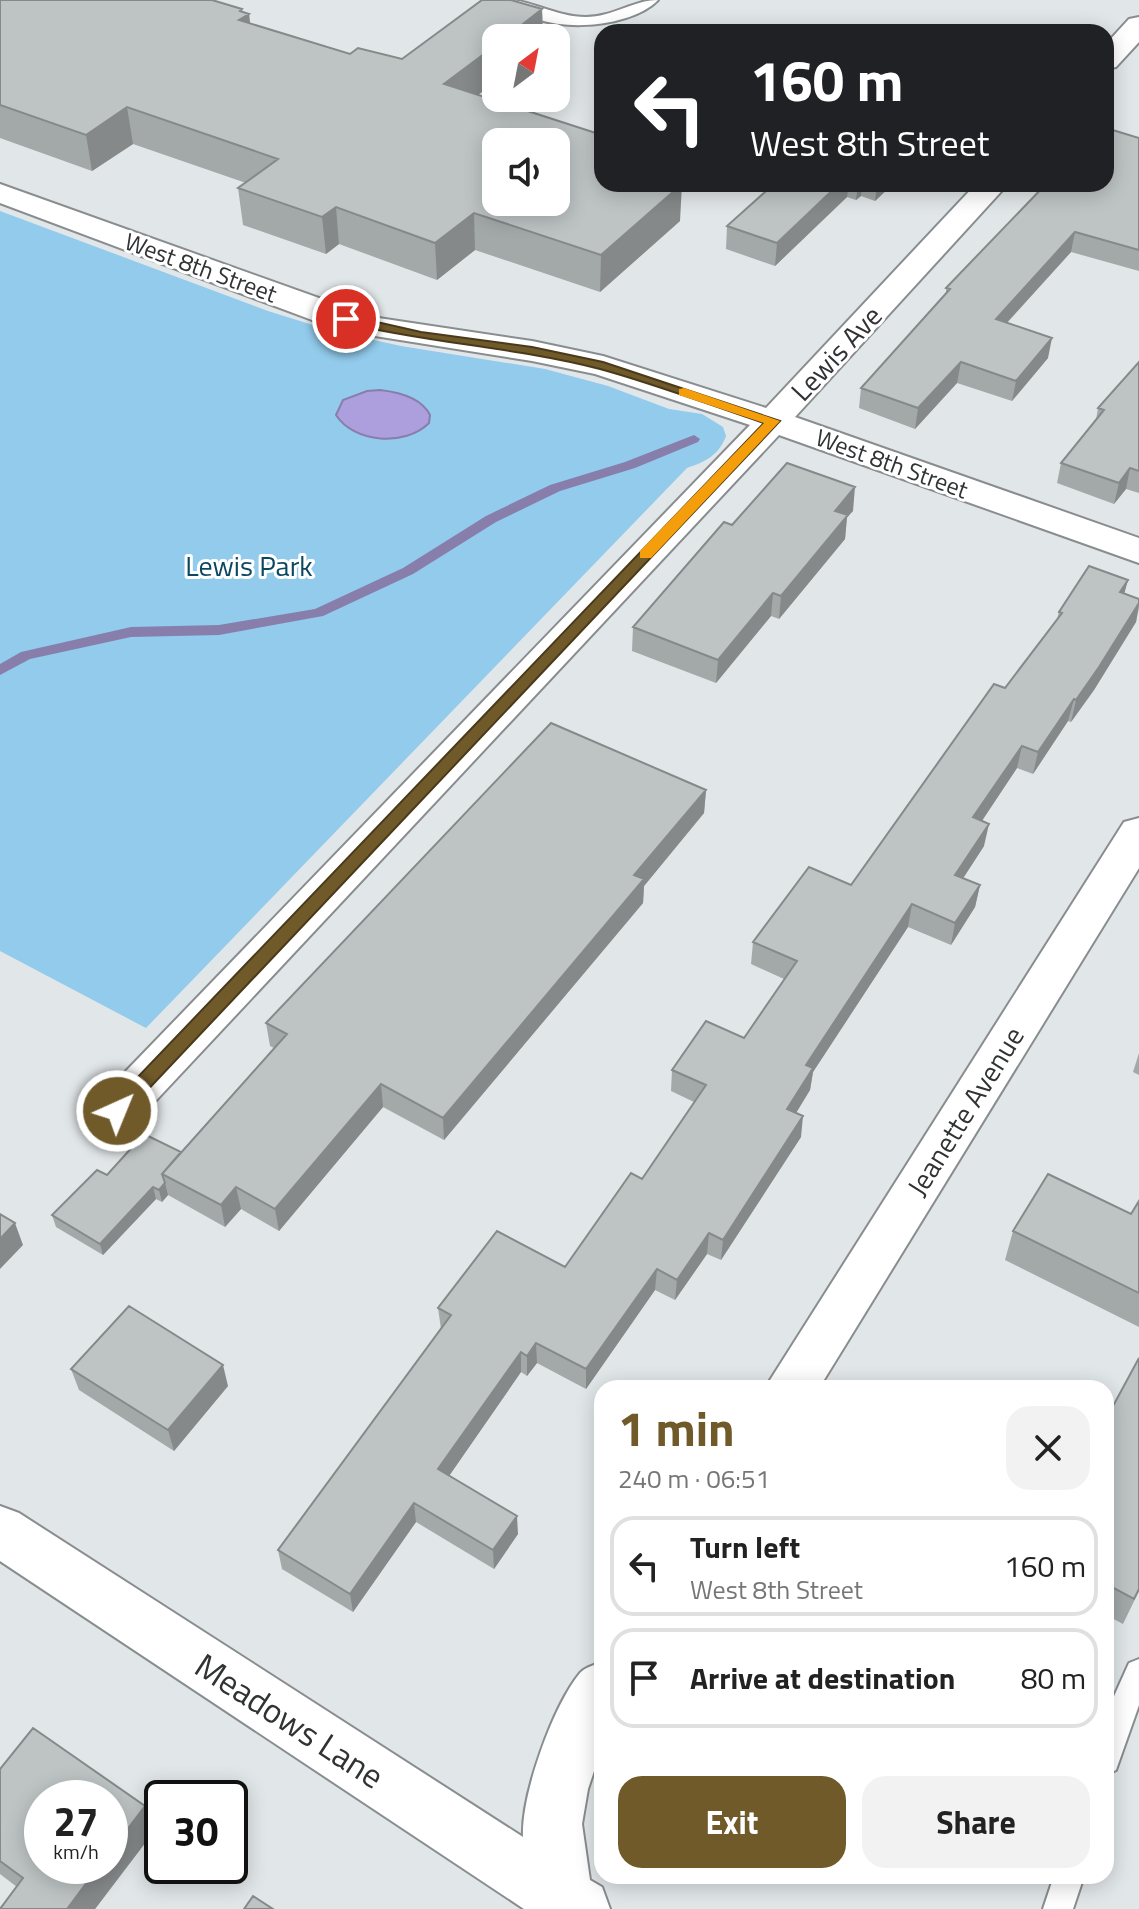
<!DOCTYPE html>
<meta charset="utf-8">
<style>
:root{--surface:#fff;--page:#f2f2f2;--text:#222;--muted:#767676;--line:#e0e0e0;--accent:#715a2a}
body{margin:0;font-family:"Titillium Web",sans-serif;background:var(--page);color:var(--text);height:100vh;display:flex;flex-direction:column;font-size:30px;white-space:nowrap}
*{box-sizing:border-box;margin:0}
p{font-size:26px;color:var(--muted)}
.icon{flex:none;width:44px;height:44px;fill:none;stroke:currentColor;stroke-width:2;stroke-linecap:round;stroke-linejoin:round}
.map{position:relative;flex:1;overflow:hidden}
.drawer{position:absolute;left:594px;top:1380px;width:520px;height:504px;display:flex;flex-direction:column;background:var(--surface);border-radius:24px;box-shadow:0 4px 20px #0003}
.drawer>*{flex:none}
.top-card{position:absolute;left:594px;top:24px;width:520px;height:168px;border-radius:24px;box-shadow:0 4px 20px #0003;background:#202124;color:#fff;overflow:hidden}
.needle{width:52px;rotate:32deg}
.buttons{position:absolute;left:482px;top:24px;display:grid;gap:16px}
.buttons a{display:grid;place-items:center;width:88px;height:88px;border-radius:16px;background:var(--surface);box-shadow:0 4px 20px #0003;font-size:40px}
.speed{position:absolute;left:24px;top:1780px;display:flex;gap:16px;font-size:40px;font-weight:700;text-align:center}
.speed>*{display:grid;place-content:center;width:104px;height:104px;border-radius:50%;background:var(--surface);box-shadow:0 4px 20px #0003;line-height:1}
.speed small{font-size:20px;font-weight:400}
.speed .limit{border:4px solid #111;border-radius:12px;background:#fff;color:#111}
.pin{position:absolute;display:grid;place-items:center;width:68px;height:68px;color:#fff;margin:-34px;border:4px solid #fff;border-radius:50%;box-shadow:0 2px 8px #0007}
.me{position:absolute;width:88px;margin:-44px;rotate:44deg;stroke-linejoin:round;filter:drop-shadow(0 0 6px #0008)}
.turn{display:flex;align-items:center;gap:28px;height:168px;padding:0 24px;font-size:36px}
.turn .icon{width:104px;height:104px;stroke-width:2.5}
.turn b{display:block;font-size:56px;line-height:68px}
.round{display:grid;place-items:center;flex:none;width:84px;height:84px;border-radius:24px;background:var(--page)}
.head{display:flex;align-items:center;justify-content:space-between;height:136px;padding:0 24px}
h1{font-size:48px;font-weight:700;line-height:60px;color:var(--accent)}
.action{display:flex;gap:16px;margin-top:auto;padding:16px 24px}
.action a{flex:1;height:92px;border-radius:24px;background:var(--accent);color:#fff;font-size:32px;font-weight:700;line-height:92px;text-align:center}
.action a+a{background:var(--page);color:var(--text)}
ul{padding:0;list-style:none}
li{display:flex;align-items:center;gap:24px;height:100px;margin:0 16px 12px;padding:0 8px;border:4px solid var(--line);border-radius:24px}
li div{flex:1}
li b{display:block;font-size:30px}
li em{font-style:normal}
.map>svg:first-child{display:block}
.green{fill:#92cbec}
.water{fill:#ad9fde;stroke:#887eab;stroke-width:2}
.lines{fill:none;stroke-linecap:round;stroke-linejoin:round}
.stream{fill:#887eab;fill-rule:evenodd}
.service-casing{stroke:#898d8f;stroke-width:4}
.minor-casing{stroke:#898d8f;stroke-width:4}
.service{fill:#fff;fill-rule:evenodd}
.minor{fill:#fff;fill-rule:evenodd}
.wall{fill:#a3a9a9}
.shaded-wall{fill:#858989}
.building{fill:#bec4c4;stroke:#858989;stroke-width:2;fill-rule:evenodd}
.route{fill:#715a2a;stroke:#493a1b;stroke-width:2}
.slow{fill:#f59e0b}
.labels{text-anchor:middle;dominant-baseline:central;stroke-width:6;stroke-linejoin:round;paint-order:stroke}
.far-street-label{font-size:24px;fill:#313233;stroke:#fff}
.street-label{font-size:28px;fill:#313233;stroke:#fff}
.park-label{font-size:28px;fill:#0c4762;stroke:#fff}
.near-street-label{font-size:34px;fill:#313233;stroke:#fff}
</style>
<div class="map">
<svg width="1139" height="1909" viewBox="0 0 1139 1909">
<rect width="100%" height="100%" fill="#e1e6e8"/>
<path class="green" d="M0,211L268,311L332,331L401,346L545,369L608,386L669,409L702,414L723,427L726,436C719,455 705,462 687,468L146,1028L0,951Z"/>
<path class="water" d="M380,390C398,392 421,397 430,415L429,423C405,447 354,443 336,415L343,400L367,391Z"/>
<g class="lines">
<path class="stream" d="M694,435L700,439L698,442L635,468L560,491L496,522L413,574L323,616L219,635L131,637L30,659L0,675V664L21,652L131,627L219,625L315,609L403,568L486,516L550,485L625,462Z"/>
<defs>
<path id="service" d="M508,0C531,0 556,17 586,17C613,17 633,0 658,0C628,31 535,36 508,0Z
M1139,1659V1705L1116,1770L1106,1775V1714L1129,1663Z
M1054,1876H1084L1073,1909H1043Z"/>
<path id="minor" d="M1139,17V42L1116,67L1106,69V44L1129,19Z
M0,184L372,317L532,341L603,356L766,408L976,184H1008L795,417L1139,538V563L779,435L134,1124L117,1130L100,1124L94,1111L100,1098L750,425L595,374L532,361L356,333L312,320L0,203Z
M1139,818V868L819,1388H765L1124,822Z
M0,1506L19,1513L523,1837C521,1795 553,1706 580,1673C585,1667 595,1665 602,1662V1747L588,1789L582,1824L590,1880L602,1887L610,1909H524L0,1561Z"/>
</defs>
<use href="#service" class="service-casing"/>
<use href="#minor" class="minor-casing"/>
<use href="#service" class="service"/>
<use href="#minor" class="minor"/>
</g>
<path class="wall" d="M0,0L242,9V11L249,14L250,24L350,54L402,59L542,9L543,38H496V81L478,95L680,221L600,292L475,250L437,280L339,244L326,254L243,225L238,188L246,183L133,144L92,171L0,138Z
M1139,138V271L1071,252L1007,323L1048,358L1012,401L957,383L915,429L859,408L861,388L946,293V288Z
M774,184H893L875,201L861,196L856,200L847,197L775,266L726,249L727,226Z
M1139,362V493L1126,489L1114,504L1057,483L1061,463L1096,420L1098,408Z
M853,511L847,517L845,539L779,619L771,616L716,683L632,651L633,627L732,525Z
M1128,580L1124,593L1139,599V608L1136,622L1094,690L1071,722L1068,721L1033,774L1017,768L982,821L984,846L963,878L980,885L975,907L951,945L908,927L813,1072L810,1090L796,1113L801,1137L721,1260L707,1254L675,1300L655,1290L586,1389L537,1363L527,1376L521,1372L449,1476L518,1534L494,1569L416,1522L353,1612L282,1569L278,1550L441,1329L438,1308L565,1267L642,1179L694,1102L671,1091L672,1070L744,1038L784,979L751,964L753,942L851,885L1005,688L1057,619L1059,612Z
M706,790L704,813L644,886L643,903L444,1140L383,1107L279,1231L241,1209L225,1227L168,1195L162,1202L156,1199L103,1255L56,1227L52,1215L107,1175L181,1152L274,1048L270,1046L266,1023Z
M1139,1053V1075L1133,1072Z
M1139,1201V1327L1005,1260L1013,1231L1131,1214Z
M71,1369L228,1386L174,1451L79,1390Z
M1106,1419L1139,1591L1123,1624L1106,1615Z
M0,1769L155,1830L95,1909H0L17,1887L0,1874Z"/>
<path class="shaded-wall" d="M242,9L243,18L249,14L253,49L244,56L240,11Z
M542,9L543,38H505Z
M496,45V81L446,120L444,84Z
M127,107L133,144L92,171L86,135Z
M682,184L680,221L600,292L601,255Z
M839,184H849L847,197L775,266L777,243Z
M858,184H862L861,196L856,200Z
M877,184H893L875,201Z
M336,207L339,244L326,254L322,217Z
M474,213L475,250L437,280L435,243Z
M1075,232L1071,252L992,339L996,319Z
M1052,338L1048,358L1012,401L1016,381Z
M961,362L957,383L915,429L918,408Z
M1130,468L1126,489L1114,504L1119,483Z
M855,487L853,511L847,517L845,539L779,619L781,596L835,511Z
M1128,580L1122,602L1120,592Z
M773,593L771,616L716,683L718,660Z
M1139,603L1136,622L1094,690L1071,722L1076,700Z
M1074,699L1068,721L1033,774L1038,752Z
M1022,746L1017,768L969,840L973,817Z
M706,790L704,813L644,886L643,903L444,1140L443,1118L634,875Z
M989,824L984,846L951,897L955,875Z
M980,885L975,907L951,945L955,923Z
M912,904L908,927L813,1072L810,1090L785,1131L787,1109L806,1065Z
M381,1084L383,1107L279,1231L275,1209Z
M803,1116L801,1137L721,1260L723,1240Z
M165,1183L168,1195L162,1202L159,1190Z
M153,1187L156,1199L103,1255L100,1244Z
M236,1187L241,1209L225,1227L221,1205Z
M15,1223L23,1245L0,1269V1239Z
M709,1233L707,1254L675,1300L677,1280Z
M657,1269L655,1290L586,1389V1369Z
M536,1343L537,1363L527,1376V1356Z
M521,1352V1372L440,1489L438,1469Z
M223,1365L228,1386L174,1451L168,1430Z
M414,1503L416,1522L353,1612L350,1594Z
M517,1516L518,1534L494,1569L493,1550Z
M145,1806L155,1830L95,1909H67L99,1866H110V1852Z"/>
<path class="building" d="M0,0H212L242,9L240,11L249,14L239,20L350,54L358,48L402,59L482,0H511L542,9L505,38H496V45L444,84L602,135V184H682L601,255L474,213L435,243L336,207L322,217L238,188L278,159L127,107L86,135L0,105ZM496,142H556V202H496Z
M1106,128L1139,138V250L1075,232L996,319L1052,338L1016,381L961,362L918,408L861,388L950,289L946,288L1046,184H1106Z
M774,184H839L777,243L727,226Z
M1139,362V471L1130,468L1119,483L1061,463L1104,410L1098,408Z
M787,463L855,487L835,511L848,515L781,596L773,593L718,660L633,627L724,522L732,525Z
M1089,566L1128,580L1120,592L1139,599V603L1099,667L1076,700L1074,699L1038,752L1022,746L973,817L989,824L955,875L980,885L955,923L912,904L806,1065L813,1068L787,1109L803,1116L723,1240L709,1233L677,1280L657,1269L586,1369L536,1343L527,1356L521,1352L438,1469L517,1516L493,1550L414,1503L350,1594L278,1550L451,1315L438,1308L497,1231L565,1267L631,1173L642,1179L706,1085L672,1070L706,1021L744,1038L797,961L753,942L809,867L851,885L994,684L1005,688L1062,613L1059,612Z
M551,723L706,790L634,875L644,879L443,1118L381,1084L275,1209L236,1187L221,1205L162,1174L287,1034L266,1023Z
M144,1134L181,1152L162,1174L165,1183L159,1190L153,1187L100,1244L52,1215L97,1170L107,1175Z
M1048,1174L1131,1214L1139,1201V1293L1013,1231Z
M0,1214L15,1223L0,1239Z
M129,1306L223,1365L168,1430L71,1369Z
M1139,1358V1589L1134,1599L1106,1584V1419Z
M33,1728L145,1806L110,1852V1798H42V1866H99L67,1909H0L23,1878L0,1861V1769Z
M253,1896L273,1909H244Z"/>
<path class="route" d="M346,315L421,332L532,347L603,362L780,421L123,1116H110L107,1111L110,1106L764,423C710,405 655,384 600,369C515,347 426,343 341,322V317Z"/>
<path class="slow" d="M684,388L780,421L651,558H640V551L764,423L679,395V389Z"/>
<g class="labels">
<g class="far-street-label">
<text transform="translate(201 267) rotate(20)">West 8th Street</text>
<text transform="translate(892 463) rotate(20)">West 8th Street</text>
</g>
<g class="street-label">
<text transform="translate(836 353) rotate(-47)">Lewis Ave</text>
<text transform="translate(965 1111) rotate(-58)">Jeanette Avenue</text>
</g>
<g class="park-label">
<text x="249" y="565">Lewis Park</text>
</g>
<g class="near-street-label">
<text transform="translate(290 1720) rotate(33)">Meadows Lane</text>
</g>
</g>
</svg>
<div class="buttons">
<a><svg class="needle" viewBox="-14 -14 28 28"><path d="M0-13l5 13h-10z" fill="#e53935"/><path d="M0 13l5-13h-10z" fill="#767676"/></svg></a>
<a><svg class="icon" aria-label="sound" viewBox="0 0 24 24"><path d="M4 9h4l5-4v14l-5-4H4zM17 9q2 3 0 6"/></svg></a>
</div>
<div class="speed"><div>27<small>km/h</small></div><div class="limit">30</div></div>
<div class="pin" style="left:346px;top:319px;background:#d93025"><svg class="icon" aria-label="arrive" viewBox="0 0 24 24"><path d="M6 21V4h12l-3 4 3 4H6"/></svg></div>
<svg class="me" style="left:117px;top:1111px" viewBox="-20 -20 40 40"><circle r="17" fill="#715a2a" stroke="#fff" stroke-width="3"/><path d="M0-11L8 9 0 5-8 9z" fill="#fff"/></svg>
<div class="top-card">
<div class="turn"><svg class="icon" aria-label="left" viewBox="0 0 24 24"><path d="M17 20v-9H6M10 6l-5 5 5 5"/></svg><div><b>160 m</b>West 8th Street</div></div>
</div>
<section class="drawer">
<div class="head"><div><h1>1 min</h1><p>240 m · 06:51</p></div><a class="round"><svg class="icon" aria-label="close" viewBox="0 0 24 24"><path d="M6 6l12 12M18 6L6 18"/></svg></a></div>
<ul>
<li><svg class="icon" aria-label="left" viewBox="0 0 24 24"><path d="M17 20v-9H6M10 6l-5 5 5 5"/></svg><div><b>Turn left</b><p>West 8th Street</p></div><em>160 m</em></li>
<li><svg class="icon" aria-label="arrive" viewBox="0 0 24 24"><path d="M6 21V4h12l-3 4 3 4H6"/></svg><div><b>Arrive at destination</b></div><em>80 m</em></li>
</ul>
<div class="action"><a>Exit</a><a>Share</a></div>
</section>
</div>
